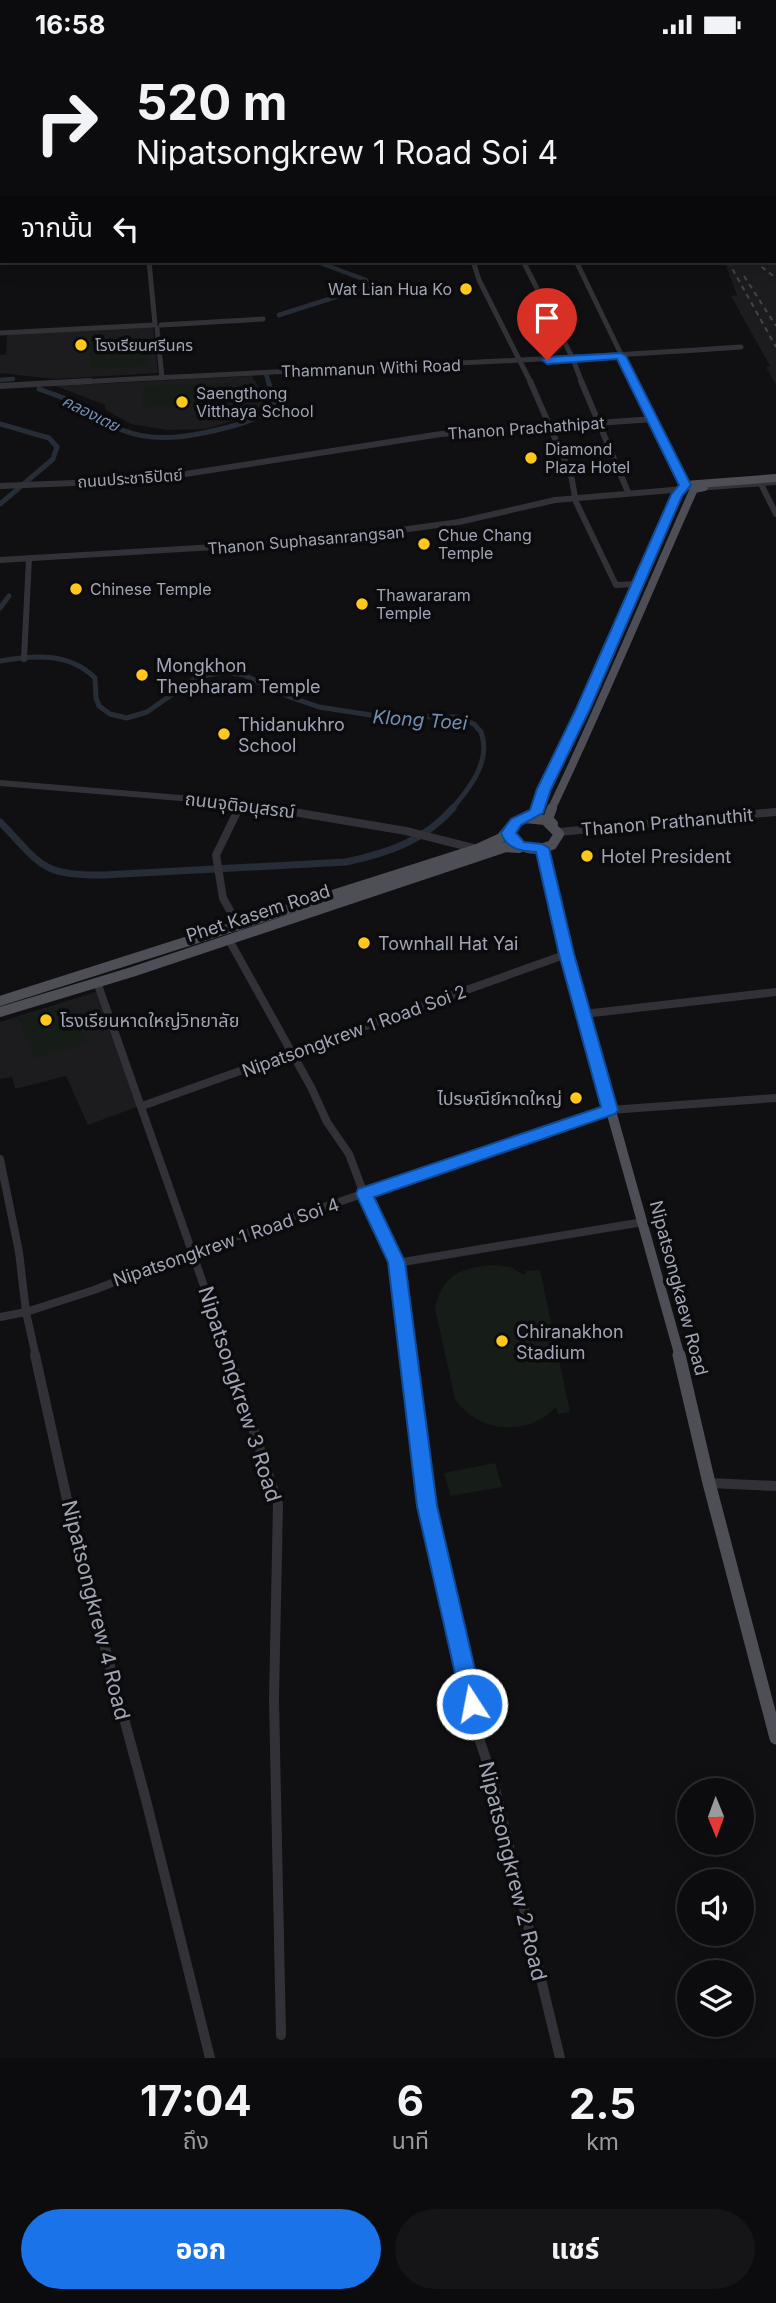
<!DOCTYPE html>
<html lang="th">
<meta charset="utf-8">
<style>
:root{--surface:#0c0c0e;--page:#151517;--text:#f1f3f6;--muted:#9a9b9e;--line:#2c2c2e;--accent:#1a73e8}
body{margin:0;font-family:Inter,"Noto Sans Thai",sans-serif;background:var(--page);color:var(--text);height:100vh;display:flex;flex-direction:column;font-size:26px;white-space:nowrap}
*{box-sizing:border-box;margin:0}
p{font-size:23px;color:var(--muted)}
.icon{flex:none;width:38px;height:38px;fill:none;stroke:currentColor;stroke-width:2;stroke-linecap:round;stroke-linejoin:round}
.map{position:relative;height:2009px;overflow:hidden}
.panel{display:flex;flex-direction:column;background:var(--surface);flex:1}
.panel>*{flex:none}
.hud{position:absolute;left:0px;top:0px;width:777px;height:214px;box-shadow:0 4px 18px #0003,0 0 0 2px var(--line);background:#0c0c0e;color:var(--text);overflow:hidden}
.needle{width:46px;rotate:179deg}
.fabs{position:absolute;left:677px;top:1729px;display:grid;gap:14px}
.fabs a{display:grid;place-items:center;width:77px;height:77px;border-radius:50%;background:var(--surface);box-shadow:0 4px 18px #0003,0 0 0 2px var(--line);font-size:35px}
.pin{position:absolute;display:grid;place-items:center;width:60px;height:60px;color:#fff;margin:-72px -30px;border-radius:50% 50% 50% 0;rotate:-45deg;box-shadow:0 0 7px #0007}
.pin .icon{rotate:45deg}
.me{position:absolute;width:77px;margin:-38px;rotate:349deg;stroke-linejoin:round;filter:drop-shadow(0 0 5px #0008)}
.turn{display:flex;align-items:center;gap:24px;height:147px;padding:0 21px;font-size:32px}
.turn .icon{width:91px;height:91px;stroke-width:2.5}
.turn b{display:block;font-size:49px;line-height:60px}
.then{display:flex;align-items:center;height:66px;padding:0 21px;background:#0003;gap:14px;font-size:26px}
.eta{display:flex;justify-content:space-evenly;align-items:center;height:119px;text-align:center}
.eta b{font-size:42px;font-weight:700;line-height:49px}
.primary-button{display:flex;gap:14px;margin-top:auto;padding:14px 21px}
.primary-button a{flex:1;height:80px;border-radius:42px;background:var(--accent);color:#fff;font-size:28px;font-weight:700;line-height:80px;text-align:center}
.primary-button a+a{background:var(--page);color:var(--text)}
.status{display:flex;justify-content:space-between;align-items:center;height:49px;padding:0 35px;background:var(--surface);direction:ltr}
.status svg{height:19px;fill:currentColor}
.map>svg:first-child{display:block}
.built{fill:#1c1c1f}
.green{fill:#161d18}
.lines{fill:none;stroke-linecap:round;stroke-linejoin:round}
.canal-far2{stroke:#262d36;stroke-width:4.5}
.canal-far1{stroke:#262d36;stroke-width:5}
.canal{stroke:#262d36;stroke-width:7}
.minor-far3{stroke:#313137;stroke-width:5}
.minor-far2{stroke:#313137;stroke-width:6}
.minor-far1{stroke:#313137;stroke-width:8}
.minor{stroke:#313137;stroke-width:10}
.major-far2{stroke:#4d4e56;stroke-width:8}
.major-far1{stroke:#4d4e56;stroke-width:10}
.major{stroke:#4d4e56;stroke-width:13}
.rail{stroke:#44454c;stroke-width:2;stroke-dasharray:5 4.5;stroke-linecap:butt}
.route{fill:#1a73e8;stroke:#114b97;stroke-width:2}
.poi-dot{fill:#ffc81b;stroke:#0b0b0d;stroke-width:2.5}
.labels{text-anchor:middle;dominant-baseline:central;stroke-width:7;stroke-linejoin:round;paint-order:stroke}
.far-poi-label{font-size:16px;fill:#a0a4b4;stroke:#0b0b0d;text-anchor:start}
.far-street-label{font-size:16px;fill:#a0a4b4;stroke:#0b0b0d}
.far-water-label{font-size:16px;font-style:italic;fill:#728fb4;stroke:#0b0b0d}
.poi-label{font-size:18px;fill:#a0a4b4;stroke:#0b0b0d;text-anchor:start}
.street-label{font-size:18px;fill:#a0a4b4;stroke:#0b0b0d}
.water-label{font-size:19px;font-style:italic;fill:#728fb4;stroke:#0b0b0d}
.near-street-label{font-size:21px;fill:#a0a4b4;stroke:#0b0b0d}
</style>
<div class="status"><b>16:58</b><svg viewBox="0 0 49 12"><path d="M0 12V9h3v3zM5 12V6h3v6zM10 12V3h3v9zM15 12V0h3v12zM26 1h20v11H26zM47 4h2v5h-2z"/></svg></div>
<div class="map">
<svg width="776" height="2009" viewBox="0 0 776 2009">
<rect width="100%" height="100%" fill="#101012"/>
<path class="built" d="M775,173L776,174V336L766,318L770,317L731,247L737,246L724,212H775Z
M153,278L158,324L55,330L0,324V306L6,305L7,285Z
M252,327L267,352L255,365L205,380L167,381L131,375L106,361L105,356L56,337Z
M99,942L142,1056L88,1076L66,1027L15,1040L12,1028L0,1030V973Z"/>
<path class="green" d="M147,292L149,317L91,320L90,295Z
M231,334L233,355L142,358L143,337Z
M71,955L88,995L34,1009L18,969Z
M493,1216L510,1218L525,1226L526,1222L540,1221L570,1363L558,1365L556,1358C528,1388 478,1384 455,1350L435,1259C443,1225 461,1219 493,1216Z
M495,1414L502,1438L451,1447L444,1424Z"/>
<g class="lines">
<path class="canal-far2" d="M279,266L367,238L366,231L315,212
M266,325L269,334
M0,331L13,330"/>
<path class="canal-far1" d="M39,340C57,347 78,353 94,363C104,368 112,377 122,381C157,395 194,387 229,378C244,374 267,367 275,352L268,332
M0,375L49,389L57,398L53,410L0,455
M0,559L9,547
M0,612C34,606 69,603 95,629L96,649L99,657L110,665L127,669L147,663L197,628L225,623L244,626L290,648L319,658L377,667L457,668L474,675L481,683C492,712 469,740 451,761"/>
<path class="canal" d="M0,773C41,815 40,827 104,826L346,813C388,804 424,792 453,759"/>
<path class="minor-far3" d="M74,2L81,0
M149,212L155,275
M473,212L479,231L531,334
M523,212L573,310L582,334
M576,212L635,334
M161,276L263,270
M157,279L162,329
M0,284L153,276
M59,334C286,321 514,314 741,298"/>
<path class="minor-far2" d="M530,332L571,426L576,453L616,536L637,535
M581,332L628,443
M634,332L685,436L691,439
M0,337L90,332
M761,435L776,465
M0,437L147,431L441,385L654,370
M697,439L776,433
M0,511L329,491L459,473L555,451L684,440
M24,610L29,509
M0,734L241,754L280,761
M238,761L241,754"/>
<path class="minor-far1" d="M239,759L216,806L223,849L239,878
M270,759L406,782L477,800
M559,783L776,763
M229,891L311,1038L327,1073L349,1105L364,1145L397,1214L409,1308
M97,933L229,1308
M584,965L776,943
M142,1057L567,905
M0,1110L19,1203L26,1263L36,1308
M397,1214L643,1173
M0,1268L26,1263L94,1241L194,1202L610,1061L776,1049"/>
<path class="minor" d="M35,1306L76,1491L146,1751L210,2009
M229,1306L278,1455L274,1650L281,1986
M408,1306L427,1457L478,1670L480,1692L493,1731L560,2009
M709,1434L776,1437"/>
<path class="major-far2" d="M537,761L544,740L583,660L680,440L685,436L776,429
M551,761C602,655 646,547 694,440L704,438"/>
<path class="major-far1" d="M552,759L548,770L553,775
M527,768L536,764L538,759
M542,799L567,905L680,1308
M0,952L477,800L501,789L512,776L524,769L545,771L559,785L552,796C535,803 518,801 508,784
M0,963L132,923L506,798L519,799"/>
<path class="major" d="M679,1306L709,1434L776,1689"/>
<path class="rail" d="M402,0L406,2
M728,212L776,298
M754,212L776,229
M744,227L776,277"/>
</g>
<path class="route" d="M621,304L626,307L691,436L682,447L590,660L551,740L543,764L521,776L516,784L524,793L542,795L549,799L574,905L618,1061L615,1065L374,1148L405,1213L437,1457L483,1655L480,1662L472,1664L465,1662L462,1655L417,1457L388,1213L356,1145L358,1140L601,1058L559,905L536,803C520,802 507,800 501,784L511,770L530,761L537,740L576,660L671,446L679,436L617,310L547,315L542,311L547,308Z"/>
<g class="poi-dot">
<circle cx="466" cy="240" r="7"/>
<circle cx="81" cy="296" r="7"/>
<circle cx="182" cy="353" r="7"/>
<circle cx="531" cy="409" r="7"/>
<circle cx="424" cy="495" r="7"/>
<circle cx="76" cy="540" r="7"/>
<circle cx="362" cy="555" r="7"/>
<circle cx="142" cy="626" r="7"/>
<circle cx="224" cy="685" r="7"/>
<circle cx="587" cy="807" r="7"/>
<circle cx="364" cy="894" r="7"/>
<circle cx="46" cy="971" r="7"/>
<circle cx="576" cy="1049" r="7"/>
<circle cx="502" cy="1292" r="7"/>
</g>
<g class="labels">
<g class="far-poi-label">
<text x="452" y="240" text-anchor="end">Wat Lian Hua Ko</text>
<text x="95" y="296">โรงเรียนศรีนคร</text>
<text x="196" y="344">Saengthong<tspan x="196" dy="18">Vitthaya School</tspan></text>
<text x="545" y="400">Diamond<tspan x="545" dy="18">Plaza Hotel</tspan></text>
<text x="438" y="486">Chue Chang<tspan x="438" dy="18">Temple</tspan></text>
<text x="90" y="540">Chinese Temple</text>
<text x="376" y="546">Thawararam<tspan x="376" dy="18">Temple</tspan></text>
</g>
<g class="far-street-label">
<text transform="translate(371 319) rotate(-2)">Thammanun Withi Road</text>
<text transform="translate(526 379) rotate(-4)">Thanon Prachathipat</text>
<text transform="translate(130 429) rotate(-4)">ถนนประชาธิปัตย์</text>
<text transform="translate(306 491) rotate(-5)">Thanon Suphasanrangsan</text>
</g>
<g class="far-water-label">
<text transform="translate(91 364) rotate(27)">คลองเตย</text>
</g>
<g class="poi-label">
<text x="156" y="616">Mongkhon<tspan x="156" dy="21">Thepharam Temple</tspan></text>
<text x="238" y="675">Thidanukhro<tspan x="238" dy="21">School</tspan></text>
<text x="601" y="807">Hotel President</text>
<text x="378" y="894">Townhall Hat Yai</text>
<text x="60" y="971">โรงเรียนหาดใหญ่วิทยาลัย</text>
<text x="562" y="1049" text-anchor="end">ไปรษณีย์หาดใหญ่</text>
<text x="516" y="1282">Chiranakhon<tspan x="516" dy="21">Stadium</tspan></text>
</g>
<g class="street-label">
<text transform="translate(240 756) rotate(7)">ถนนจุติอนุสรณ์</text>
<text transform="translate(667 773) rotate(-5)">Thanon Prathanuthit</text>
<text transform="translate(258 864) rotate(-18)">Phet Kasem Road</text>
<text transform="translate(354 982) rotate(-20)">Nipatsongkrew 1 Road Soi 2</text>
<text transform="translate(226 1193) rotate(-19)">Nipatsongkrew 1 Road Soi 4</text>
<text transform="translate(679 1239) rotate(75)">Nipatsongkaew Road</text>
</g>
<g class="water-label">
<text transform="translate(420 671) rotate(4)">Klong Toei</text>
</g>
<g class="near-street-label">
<text transform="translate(240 1345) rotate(72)">Nipatsongkrew 3 Road</text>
<text transform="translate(96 1561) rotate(76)">Nipatsongkrew 4 Road</text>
<text transform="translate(513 1822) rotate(76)">Nipatsongkrew 2 Road</text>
</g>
</g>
</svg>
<div class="fabs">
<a><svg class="needle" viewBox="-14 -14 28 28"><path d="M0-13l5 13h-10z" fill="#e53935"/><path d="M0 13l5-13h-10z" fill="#9a9b9e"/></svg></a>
<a><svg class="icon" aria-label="sound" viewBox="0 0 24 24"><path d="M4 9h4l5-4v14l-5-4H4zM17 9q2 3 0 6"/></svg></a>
<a><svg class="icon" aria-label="layers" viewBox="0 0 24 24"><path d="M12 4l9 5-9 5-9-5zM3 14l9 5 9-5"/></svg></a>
</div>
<div class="pin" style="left:547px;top:311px;background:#d93025"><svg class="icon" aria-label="arrive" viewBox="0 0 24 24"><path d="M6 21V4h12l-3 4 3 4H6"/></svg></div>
<svg class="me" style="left:472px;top:1655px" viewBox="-20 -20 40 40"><circle r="17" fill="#1a73e8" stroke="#fff" stroke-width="3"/><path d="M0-11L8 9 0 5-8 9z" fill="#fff"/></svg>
<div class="hud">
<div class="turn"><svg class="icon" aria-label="right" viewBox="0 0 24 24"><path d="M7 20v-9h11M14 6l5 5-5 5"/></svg><div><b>520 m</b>Nipatsongkrew 1 Road Soi 4</div></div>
<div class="then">จากนั้น<svg class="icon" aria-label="left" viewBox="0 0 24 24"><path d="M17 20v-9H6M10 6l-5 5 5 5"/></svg></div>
</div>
</div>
<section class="panel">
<div class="eta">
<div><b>17:04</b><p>ถึง</p></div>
<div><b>6</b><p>นาที</p></div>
<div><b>2.5</b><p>km</p></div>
</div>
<div class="primary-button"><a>ออก</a><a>แชร์</a></div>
</section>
